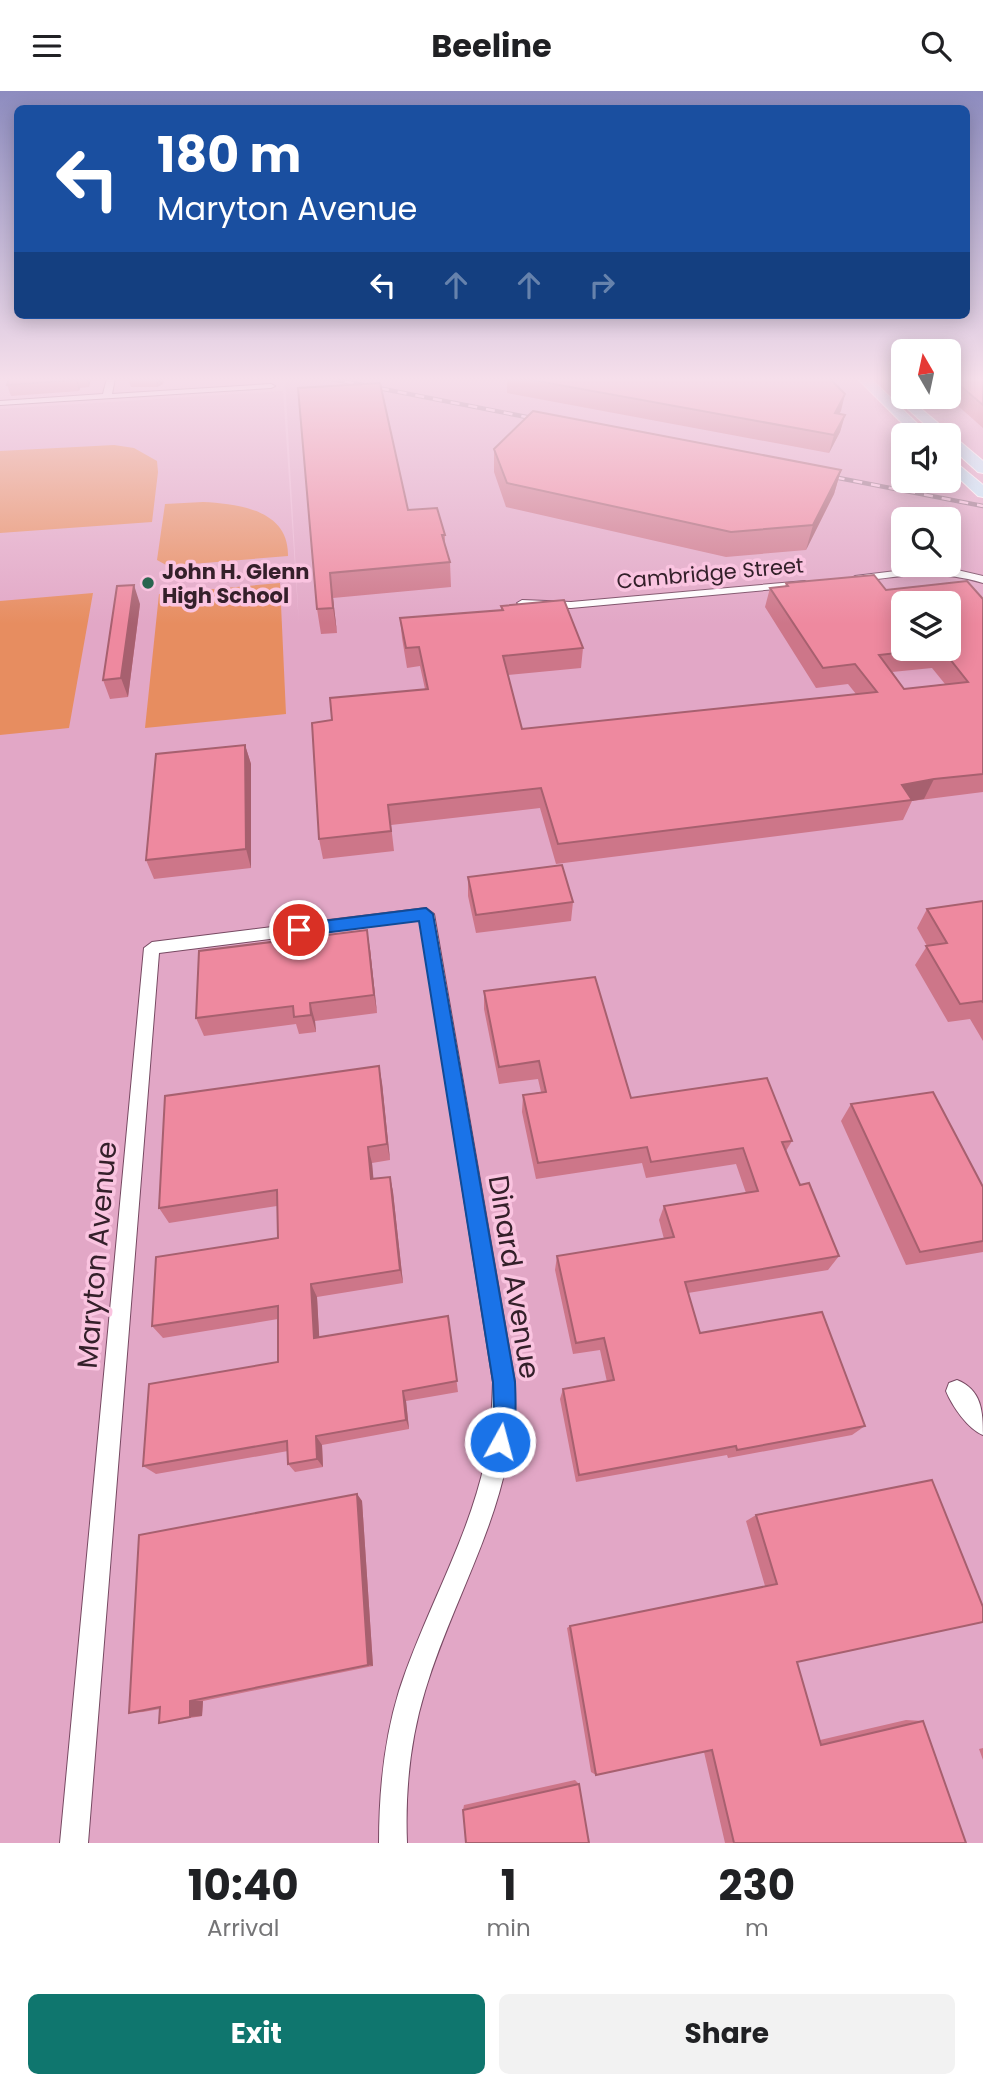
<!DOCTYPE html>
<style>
:root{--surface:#fff;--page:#f2f2f2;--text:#202124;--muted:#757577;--accent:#0f766e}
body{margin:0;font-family:Poppins,sans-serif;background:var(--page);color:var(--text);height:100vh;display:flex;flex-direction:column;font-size:26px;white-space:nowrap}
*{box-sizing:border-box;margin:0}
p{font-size:23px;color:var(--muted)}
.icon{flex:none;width:38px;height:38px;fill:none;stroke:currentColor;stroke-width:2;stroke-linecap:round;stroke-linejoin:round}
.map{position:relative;height:1752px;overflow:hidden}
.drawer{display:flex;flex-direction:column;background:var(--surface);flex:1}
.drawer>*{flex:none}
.hud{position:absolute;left:14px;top:14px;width:956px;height:214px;border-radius:10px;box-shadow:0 4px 18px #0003;background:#1a4fa0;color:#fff;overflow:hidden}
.needle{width:46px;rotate:351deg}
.controls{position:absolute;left:891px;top:248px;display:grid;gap:14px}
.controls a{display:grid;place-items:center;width:70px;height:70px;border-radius:10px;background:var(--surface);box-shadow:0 4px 18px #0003;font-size:35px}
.pin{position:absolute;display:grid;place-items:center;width:60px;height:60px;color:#fff;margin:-30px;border:4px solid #fff;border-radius:50%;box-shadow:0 2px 7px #0007}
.me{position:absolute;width:77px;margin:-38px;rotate:7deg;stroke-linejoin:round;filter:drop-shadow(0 0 5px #0008)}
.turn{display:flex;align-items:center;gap:24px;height:147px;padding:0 28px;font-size:32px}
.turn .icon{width:91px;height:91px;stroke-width:2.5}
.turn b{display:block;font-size:49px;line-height:60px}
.lanes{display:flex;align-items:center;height:66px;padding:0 28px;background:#0003;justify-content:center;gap:35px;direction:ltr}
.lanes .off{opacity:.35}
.eta{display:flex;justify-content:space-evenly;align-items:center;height:119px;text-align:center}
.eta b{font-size:42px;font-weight:700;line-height:49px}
.primary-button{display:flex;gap:14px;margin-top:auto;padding:14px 28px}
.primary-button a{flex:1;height:80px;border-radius:10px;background:var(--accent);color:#fff;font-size:28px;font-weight:700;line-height:80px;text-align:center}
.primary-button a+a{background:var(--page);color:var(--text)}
header{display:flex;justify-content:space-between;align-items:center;height:91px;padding:0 28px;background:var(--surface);font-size:32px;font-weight:700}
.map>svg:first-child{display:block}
.built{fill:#e2a7c6;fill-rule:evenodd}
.green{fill:#e78d60}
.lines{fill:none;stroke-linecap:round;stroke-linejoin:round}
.minor-casing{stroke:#774962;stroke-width:2}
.primary-casing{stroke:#fff;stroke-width:2}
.minor{fill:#fff;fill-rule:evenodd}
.primary{fill:#c1eafb;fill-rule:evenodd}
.rail-casing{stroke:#936e82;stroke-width:4.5}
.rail{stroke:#fac4e0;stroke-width:2.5;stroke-dasharray:9;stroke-linecap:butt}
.wall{fill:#cd7689;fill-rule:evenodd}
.shaded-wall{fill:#a7606f}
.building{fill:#ee899f;stroke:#a7606f;stroke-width:2;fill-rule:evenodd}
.route{fill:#1a73e8;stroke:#114b97;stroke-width:2}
.poi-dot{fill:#29654f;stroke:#fac4e0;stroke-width:2.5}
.labels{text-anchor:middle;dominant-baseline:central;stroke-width:7;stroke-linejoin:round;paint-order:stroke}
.far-poi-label{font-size:21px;font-weight:bold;fill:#34202a;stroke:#fac4e0;text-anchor:start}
.far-street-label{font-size:21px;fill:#34202a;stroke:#fac4e0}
.near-street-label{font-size:28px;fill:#34202a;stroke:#fac4e0}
</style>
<header><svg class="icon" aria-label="menu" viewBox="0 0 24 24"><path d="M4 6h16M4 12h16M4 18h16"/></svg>Beeline<svg class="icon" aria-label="search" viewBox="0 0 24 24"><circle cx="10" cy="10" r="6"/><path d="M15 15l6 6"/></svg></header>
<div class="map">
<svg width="983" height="1752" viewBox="0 0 983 1752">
<rect width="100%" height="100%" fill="#ecb7d3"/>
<path class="built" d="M285,287H903V306H948L983,287V1752H0V318L283,300L299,534ZM903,345H948V390H903ZM903,429H948V474H903ZM903,513H948V558H903Z"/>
<path class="green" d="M114,354L134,357L157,370L158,381L152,431L0,442V360Z
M203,411C239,413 289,419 288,465L168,475L157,469L165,413Z
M280,492L286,623L145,637L159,503Z
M93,502L69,637L0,644V510Z"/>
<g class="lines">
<defs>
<path id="minor" d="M107,287H115L112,303L271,293L275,295L271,297L0,314V310L103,303Z
M920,477L953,478L983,485V492C935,478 903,485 855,491L850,488L855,485Z
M805,490L810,493L809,495L571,517L522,515L517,512L522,509L571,511Z
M426,817L434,823L515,1291C514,1318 512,1344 507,1370C491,1450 448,1522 425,1600C410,1649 405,1701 407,1752H379C379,1701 384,1649 399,1600C424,1522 468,1450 485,1370C491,1344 492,1318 493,1291L420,829L159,862L88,1752H60L144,857L152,851Z
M957,1289C982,1299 983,1321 983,1344C968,1338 952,1315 946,1300L949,1292Z"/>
<path id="primary" d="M857,287H870L930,345H915Z
M913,311L983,370V382L978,381L948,354V345H938L908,318L907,315Z
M948,365L983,394V406L978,405L948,377Z"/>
</defs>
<use href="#minor" class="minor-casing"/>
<use href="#primary" class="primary-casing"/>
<use href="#minor" class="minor"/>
<use href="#primary" class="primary"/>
<defs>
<path id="rail" d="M327,287L547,330
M818,383L983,415"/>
</defs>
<use href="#rail" class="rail-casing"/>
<use href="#rail" class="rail"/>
</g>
<path class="wall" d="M9,287H91L89,296L80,297L79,300L11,305L7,294Z
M128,287H164L163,293L157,296H131Z
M507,287H829L845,303L839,323L845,324L840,341L829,362L507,302Z
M948,287H983V337L948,306Z
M298,297L408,419L445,444V454L450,471L451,496L333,507L337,542L321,543L317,518Z
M494,358L841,379L834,403L806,459L726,466L506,416L494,381Z
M786,492L886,499L983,508V701L912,710L903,729L556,773L540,717L391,734L394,760L323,768L319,748L332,629L425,598L420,575L407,577L402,547L400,527L501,519V515L583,557L581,577L508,584L522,638L856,603L848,593L816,597L765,516L770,497L785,496ZM948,513V558H903ZM932,577L945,593L904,598L892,581Z
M140,513L128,606L110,608L103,589Z
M245,654L251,673V777L154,788L146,769Z
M468,786L573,811L571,830L476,842L468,805Z
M983,810V950L970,928L948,931L915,874L927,855L917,837L927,818Z
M370,858L377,922L315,930L316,941L299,943L296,933L204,945L196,927Z
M484,900L631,1007L792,1050L786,1060L800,1094L839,1165L828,1179L688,1202L700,1242L865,1335L852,1344L728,1367L727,1364L576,1391L560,1308L563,1298L607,1291L600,1259L573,1263L555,1179L557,1165L664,1148L659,1129L664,1115L746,1102L736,1073L646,1087L642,1072L536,1088L522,1021L523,1004L541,1001L538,988L499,993L484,918Z
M382,992L390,1069L372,1072L373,1088L390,1086L393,1101L403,1192L317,1206L319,1246L448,1225L458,1301L406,1310L409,1338L322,1354L323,1376L295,1381L288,1373V1360L156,1383L143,1375L278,1271V1228L163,1247L152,1235L278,1147L277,1115L169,1132L159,1117Z
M851,1013L983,1096V1161L906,1174L841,1030Z
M932,1389L797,1571L820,1649L906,1629L923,1630L966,1752H725L704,1661L596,1684L591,1681L567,1537L570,1535L765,1495L746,1430L756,1424Z
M357,1403L362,1410L373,1575L203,1610L202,1625L173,1630L159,1632L160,1618L143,1621L129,1622Z
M983,1657V1669L979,1658Z
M575,1689L579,1693L463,1719L464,1714Z"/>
<path class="shaded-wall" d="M76,287H77L80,297L79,300L76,289Z
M86,287H91L89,296Z
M155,287H164L163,293L157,296Z
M845,303L841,320L830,339L835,322Z
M845,324L840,341L829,362L834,344Z
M841,379L834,403L806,459L813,434Z
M330,482L333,507L337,542L333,517Z
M134,494L140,513L128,606L121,587Z
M245,654L251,673V777L246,758Z
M934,688L924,708L912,710V709L902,694Z
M367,839L370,858L377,922L374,904Z
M310,912L315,930L316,941L311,924Z
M379,975L382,992L390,1069L387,1053Z
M368,1056L372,1072L375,1104L371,1088Z
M390,1086L393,1101L403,1192L400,1179Z
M311,1193L317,1206L320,1259L314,1247Z
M403,1300L406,1310L409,1338L406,1329Z
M316,1345L322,1354L323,1376L317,1368Z
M357,1403L362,1410L373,1575L368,1574Z
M190,1610H203L202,1625L190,1626Z"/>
<path class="building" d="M9,287H76V289L7,294Z
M521,287H829L845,303L835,322L845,324L834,344Z
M951,287H983V314Z
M380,292L408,419L437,417L445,444H442L450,471L330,482L333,517L317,518L298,297Z
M533,320L841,379L813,434L731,441L507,392L494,358Z
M874,484L886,499L967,490L983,508V683L934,688L902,694L912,709L558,753L541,697L388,714L391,740L319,748L312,632L332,629L330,607L428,598L419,556L406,557L400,527L503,519L501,515L564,509L583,557L503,565L522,638L877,601L855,573L823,577L770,497L788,495L786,492ZM903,513H948V558H942L968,591L904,598L879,564L932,558H903Z
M134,494L121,587L103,589L117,495Z
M245,654L246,758L146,769L156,663Z
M562,774L573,811L476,824L468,786Z
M983,810V911L982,910L960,913L926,855L947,852L927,818Z
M367,839L374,904L310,912L311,924L294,926L293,915L196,927L199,860Z
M595,886L631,1007L767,987L792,1050L782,1051L800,1094L809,1092L839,1165L685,1191L700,1242L822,1221L865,1335L737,1359L736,1355L579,1384L563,1298L614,1289L604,1247L576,1252L557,1165L674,1146L664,1115L758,1100L743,1057L651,1071L647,1056L538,1072L523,1004L546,1001L539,970L499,976L484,900Z
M379,975L387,1053L368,1056L371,1088L390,1086L400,1179L311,1193L314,1247L448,1225L457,1290L403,1300L406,1329L316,1345L317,1368L288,1373L287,1350L143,1375L149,1293L278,1271V1215L152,1235L156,1166L278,1147L277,1099L159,1117L165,1005Z
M933,1001L983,1096V1150L920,1161L851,1013Z
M932,1389L983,1516V1531L797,1571L821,1654L923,1630L966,1752H734L712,1659L596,1684L570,1535L777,1493L756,1424Z
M357,1403L368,1574L190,1610V1626L159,1632L160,1616L129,1622L139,1444Z
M579,1693L589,1752H466L463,1719Z"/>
<linearGradient id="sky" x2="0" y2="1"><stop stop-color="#8d8cbf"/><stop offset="0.54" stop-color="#f6dfeb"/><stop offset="1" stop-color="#f6dfeb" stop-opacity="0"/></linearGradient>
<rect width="983" height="533" fill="url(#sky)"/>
<path class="route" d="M426,817L433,823L515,1291C516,1314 517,1337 508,1359L500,1362L493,1359L489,1351L494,1321L493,1291L419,830L299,845L291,839L299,833Z"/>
<circle class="poi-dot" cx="148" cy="492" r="7"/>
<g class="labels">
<g class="far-poi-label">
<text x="162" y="480">John H. Glenn<tspan x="162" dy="24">High School</tspan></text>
</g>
<g class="far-street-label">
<text transform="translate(710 482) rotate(-5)">Cambridge Street</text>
</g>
<g class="near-street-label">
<text transform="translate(97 1164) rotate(-85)">Maryton Avenue</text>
<text transform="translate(514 1186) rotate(81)">Dinard Avenue</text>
</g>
</g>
</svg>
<div class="controls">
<a><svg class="needle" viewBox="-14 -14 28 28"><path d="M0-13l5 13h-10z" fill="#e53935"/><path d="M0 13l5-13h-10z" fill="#757577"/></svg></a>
<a><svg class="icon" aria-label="sound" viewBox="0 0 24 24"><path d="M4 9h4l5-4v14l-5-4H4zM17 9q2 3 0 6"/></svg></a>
<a><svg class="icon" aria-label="search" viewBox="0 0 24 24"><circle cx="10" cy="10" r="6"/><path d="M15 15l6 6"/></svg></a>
<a><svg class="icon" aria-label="layers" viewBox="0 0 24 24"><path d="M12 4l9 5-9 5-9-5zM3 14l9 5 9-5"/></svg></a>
</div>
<div class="pin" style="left:299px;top:839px;background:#d93025"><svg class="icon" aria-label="arrive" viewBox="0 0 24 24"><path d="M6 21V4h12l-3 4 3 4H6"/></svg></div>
<svg class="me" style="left:500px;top:1351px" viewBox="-20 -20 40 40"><circle r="17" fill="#1a73e8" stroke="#fff" stroke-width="3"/><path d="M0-11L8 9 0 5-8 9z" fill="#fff"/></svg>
<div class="hud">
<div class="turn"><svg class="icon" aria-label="left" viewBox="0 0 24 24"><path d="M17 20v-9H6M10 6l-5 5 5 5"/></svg><div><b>180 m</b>Maryton Avenue</div></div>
<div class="lanes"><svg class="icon" aria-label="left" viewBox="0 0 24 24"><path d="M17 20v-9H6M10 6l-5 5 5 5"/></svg><svg class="icon off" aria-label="ahead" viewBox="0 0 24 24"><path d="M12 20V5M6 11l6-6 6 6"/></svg><svg class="icon off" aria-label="ahead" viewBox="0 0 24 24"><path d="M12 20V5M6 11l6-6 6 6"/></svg><svg class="icon off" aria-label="right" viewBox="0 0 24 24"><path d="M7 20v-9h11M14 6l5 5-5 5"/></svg></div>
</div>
</div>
<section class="drawer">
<div class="eta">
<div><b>10:40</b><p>Arrival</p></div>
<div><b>1</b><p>min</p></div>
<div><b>230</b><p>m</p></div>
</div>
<div class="primary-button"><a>Exit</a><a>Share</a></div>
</section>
